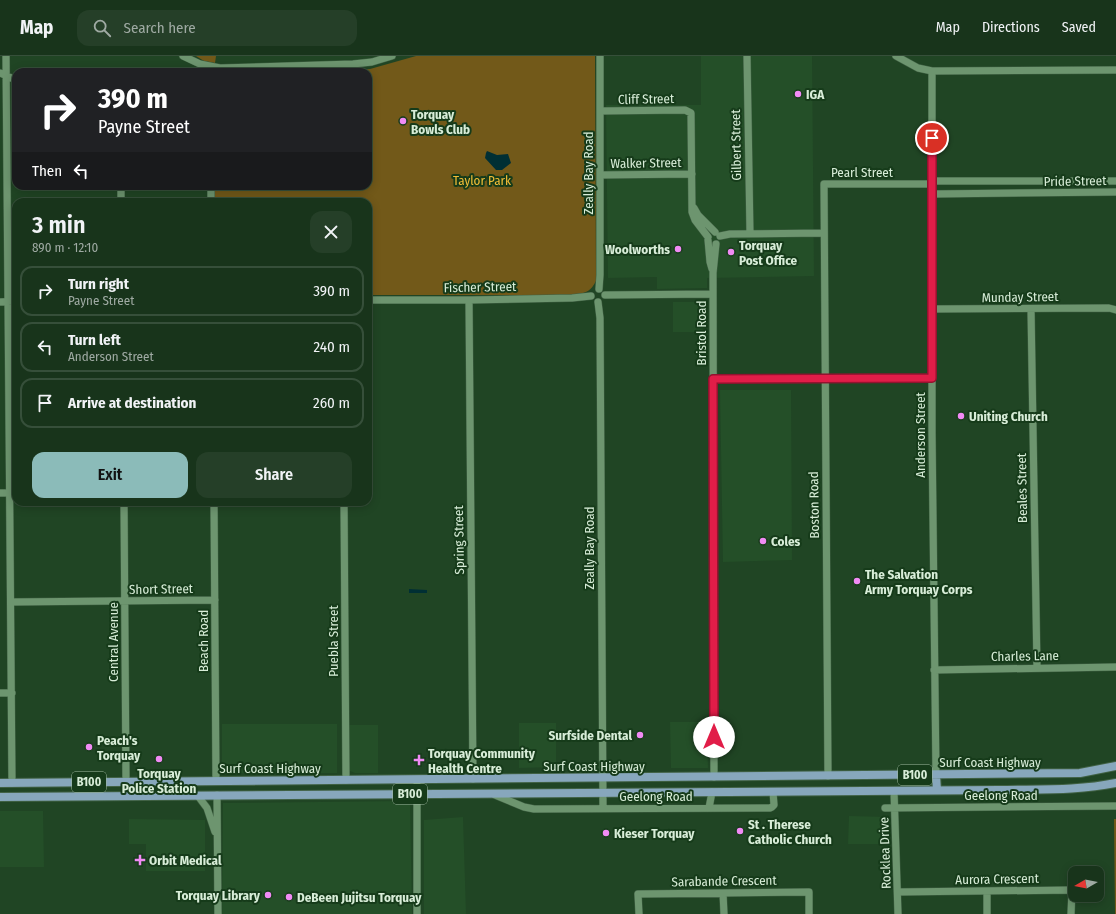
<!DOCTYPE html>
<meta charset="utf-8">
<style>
:root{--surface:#18341b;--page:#253f28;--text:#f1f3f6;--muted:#9faaa3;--line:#364f3a;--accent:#8bbbb9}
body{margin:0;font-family:"Fira Sans Condensed",sans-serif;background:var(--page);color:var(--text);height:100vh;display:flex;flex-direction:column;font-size:15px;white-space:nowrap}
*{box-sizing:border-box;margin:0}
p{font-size:13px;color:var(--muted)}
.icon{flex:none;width:22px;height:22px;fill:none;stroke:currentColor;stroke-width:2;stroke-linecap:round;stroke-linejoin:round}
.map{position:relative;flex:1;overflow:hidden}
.drawer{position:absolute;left:12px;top:142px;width:360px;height:308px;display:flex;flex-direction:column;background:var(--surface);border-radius:12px;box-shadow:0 2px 10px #0003,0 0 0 1px var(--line)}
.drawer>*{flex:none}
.top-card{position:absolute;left:12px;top:12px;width:360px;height:122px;border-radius:12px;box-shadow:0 2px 10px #0003,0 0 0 1px var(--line);background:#202124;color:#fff;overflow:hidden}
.needle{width:26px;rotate:261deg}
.tools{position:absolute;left:1068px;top:810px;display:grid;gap:8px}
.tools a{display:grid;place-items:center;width:36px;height:36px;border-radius:8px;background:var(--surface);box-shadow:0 2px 10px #0003,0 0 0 1px var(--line);font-size:20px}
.pin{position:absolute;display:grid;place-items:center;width:34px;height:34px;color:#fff;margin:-17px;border:2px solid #fff;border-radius:50%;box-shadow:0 1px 4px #0007}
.me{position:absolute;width:44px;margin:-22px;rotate:0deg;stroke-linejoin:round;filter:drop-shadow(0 0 3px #0008)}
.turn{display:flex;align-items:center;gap:14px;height:84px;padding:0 20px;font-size:18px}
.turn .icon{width:52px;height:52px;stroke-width:2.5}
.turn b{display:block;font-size:28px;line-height:34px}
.then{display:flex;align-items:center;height:38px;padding:0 20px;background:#0003;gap:8px;font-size:15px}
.round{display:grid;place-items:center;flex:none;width:42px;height:42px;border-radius:12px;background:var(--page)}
.summary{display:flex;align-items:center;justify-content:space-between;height:68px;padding:0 20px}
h1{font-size:24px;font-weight:600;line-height:30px}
.cta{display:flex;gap:8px;margin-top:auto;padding:8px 20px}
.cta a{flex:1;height:46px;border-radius:12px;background:var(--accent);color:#111;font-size:16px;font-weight:600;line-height:46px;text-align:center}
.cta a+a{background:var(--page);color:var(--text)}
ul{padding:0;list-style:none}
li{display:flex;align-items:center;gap:12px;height:50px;margin:0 8px 6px;padding:0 12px;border:2px solid var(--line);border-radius:12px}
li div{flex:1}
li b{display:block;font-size:15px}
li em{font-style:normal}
header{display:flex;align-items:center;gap:24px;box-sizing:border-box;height:56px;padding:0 20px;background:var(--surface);border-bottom:1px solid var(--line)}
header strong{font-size:19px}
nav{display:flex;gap:22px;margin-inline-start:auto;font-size:14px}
.search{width:280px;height:36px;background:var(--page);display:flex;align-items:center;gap:10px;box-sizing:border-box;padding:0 14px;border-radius:12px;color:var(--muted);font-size:15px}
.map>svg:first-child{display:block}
.built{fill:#244f28}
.green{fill:#725919}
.water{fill:#002f34}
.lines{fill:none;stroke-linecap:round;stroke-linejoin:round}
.minor-casing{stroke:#406144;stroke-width:8}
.major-casing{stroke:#406144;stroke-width:10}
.minor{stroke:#6d956f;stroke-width:7}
.major{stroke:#87a7bc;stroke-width:8}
.route-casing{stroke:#92132f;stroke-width:10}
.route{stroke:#e11d48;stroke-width:7}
.poi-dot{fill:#f18bf5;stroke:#163b1a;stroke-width:1.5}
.labels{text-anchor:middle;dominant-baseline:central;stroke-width:4;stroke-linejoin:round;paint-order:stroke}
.shield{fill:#163b1a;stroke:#9eb89f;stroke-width:1}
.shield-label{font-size:12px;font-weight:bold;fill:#d8edd8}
.poi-label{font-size:13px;font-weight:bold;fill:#d8edd8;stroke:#163b1a;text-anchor:start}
.street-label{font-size:13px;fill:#d8edd8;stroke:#163b1a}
.park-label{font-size:13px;fill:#f2bd37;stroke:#163b1a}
</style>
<header>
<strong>Map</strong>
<div class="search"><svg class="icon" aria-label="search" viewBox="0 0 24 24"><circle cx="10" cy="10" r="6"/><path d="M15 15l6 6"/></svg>Search here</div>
<nav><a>Map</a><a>Directions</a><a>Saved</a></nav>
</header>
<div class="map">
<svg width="1116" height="858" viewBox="0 0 1116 858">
<rect width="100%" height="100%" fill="#204524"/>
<path class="built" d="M701,0H812L814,220L707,222V232L657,233V221L608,222L606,49H701Z
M673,246H702L703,276H673Z
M720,334H791L792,504L723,506Z
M670,666H707L708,712H671Z
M519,667H556V711L519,712Z
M222,668H337V717H222Z
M349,669H378V717H355L350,715L348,710Z
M410,745L412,858H222L223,747Z
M0,755H43L44,811H0Z
M849,760L889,761V788H848Z
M463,761L466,858H424V764Z
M129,763L205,764V815H146V788H129Z"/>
<path class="green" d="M196,0H216L215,7L204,5Z
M416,0H595L596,225C591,235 587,236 576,239H368V146H214V130H368V16H269L370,13Z
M1114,763H1116V858H1115Z"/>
<path class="water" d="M487,95L497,99L508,98L511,107L502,114H496L485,102L486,97Z
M409,533L427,534V537H409Z"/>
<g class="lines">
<defs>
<path id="minor" d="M6,0L12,727
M183,0L200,8L220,12L353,8L372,6L392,0
M747,0L750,177
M896,0L918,12L932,15L1116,14
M932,15V376L936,719
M0,17L16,24
M600,55L685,54L691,57L692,156L695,164L708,181
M600,119L692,118
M933,125H1116
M121,130V146
M211,130V146
M933,138L1116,136
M694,152L698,159L715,176
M720,180L730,178L824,177
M708,184L710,206L712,213
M599,233L600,219V0
M605,239L713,238
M368,244H469L572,242L591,240
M469,244L473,723
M0,246L16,245
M598,246L600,262L603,752
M931,253L1109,252L1116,254
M1031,253L1037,612
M713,323L932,322
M0,437H10
M124,446L126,725
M214,446L216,724
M344,446L346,724
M11,546L215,544
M934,614L1116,611
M0,637H12
M828,720L824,128H933
M714,721L713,217L716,188
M417,724V858
M894,735L898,858
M217,739L218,858
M495,739L524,751L534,753L770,752L772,751L774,749L773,736
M198,740L207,752L215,776
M709,752L712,736
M885,752L1116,750
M987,835V858
M898,836L1072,834L1071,858
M723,837L724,858
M639,858L638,838L809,836V858"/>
<path id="major" d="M936,719L937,734
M0,727L1080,717L1116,710
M0,741L999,734C1038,733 1078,735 1116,727"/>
</defs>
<use href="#minor" class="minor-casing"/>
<use href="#major" class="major-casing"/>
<use href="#minor" class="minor"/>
<use href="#major" class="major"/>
</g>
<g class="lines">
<defs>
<path id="route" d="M714,681L713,323L932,322V82"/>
</defs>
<use href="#route" class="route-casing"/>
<use href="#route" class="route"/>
</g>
<g class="poi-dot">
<circle cx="798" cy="38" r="4"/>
<circle cx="403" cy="65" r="4"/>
<circle cx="678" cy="193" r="4"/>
<circle cx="731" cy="196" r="4"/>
<circle cx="961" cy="360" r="4"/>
<circle cx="763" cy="485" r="4"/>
<circle cx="857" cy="525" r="4"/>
<circle cx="640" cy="679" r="4"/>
<circle cx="89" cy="691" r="4"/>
<circle cx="159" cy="703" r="4"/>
<path d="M417 698h4v4h4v4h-4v4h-4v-4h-4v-4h4z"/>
<circle cx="740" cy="775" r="4"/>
<circle cx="606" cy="777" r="4"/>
<path d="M138 798h4v4h4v4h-4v4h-4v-4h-4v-4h4z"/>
<circle cx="268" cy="839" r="4"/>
<circle cx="289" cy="841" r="4"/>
</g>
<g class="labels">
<g class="shield">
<rect x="898" y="709" width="34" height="20" rx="3"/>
<rect x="72" y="716" width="34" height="20" rx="3"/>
<rect x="393" y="728" width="34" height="20" rx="3"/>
</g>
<g class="shield-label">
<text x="915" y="719">B100</text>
<text x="89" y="726">B100</text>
<text x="410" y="738">B100</text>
</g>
<g class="poi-label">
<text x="806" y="38">IGA</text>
<text x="411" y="58">Torquay<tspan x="411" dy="15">Bowls Club</tspan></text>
<text x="739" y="189">Torquay<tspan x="739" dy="15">Post Office</tspan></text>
<text x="670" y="193" text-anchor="end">Woolworths</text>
<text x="969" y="360">Uniting Church</text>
<text x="771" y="485">Coles</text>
<text x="865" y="518">The Salvation<tspan x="865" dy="15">Army Torquay Corps</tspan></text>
<text x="632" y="679" text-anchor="end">Surfside Dental</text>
<text x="97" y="684">Peach's<tspan x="97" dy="15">Torquay</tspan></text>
<text x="428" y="697">Torquay Community<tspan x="428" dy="15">Health Centre</tspan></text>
<text x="159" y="717" text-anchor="middle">Torquay<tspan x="159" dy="15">Police Station</tspan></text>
<text x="748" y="768">St . Therese<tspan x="748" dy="15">Catholic Church</tspan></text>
<text x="614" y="777">Kieser Torquay</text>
<text x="149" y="804">Orbit Medical</text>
<text x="260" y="839" text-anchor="end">Torquay Library</text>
<text x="297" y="841">DeBeen Jujitsu Torquay</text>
</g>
<g class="street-label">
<text transform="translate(646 43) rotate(-1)">Cliff Street</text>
<text transform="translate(736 89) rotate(-91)">Gilbert Street</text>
<text transform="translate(646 107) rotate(-1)">Walker Street</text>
<text x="862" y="116">Pearl Street</text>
<text transform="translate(588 117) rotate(-90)">Zeally Bay Road</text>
<text transform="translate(1075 125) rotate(-1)">Pride Street</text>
<text transform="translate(480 231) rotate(-1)">Fischer Street</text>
<text transform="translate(1020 241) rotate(-1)">Munday Street</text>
<text transform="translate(701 277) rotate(-90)">Bristol Road</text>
<text transform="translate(920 379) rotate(-90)">Anderson Street</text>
<text transform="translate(1022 432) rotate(-91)">Beales Street</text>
<text transform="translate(814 449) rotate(-91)">Boston Road</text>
<text transform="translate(459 484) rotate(-91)">Spring Street</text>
<text transform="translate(589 492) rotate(-90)">Zeally Bay Road</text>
<text transform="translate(161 533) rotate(-1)">Short Street</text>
<text transform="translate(203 585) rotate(-90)">Beach Road</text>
<text transform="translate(333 585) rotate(-90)">Puebla Street</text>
<text transform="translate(113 586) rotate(-90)">Central Avenue</text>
<text transform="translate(1025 600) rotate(-1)">Charles Lane</text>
<text x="990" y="706">Surf Coast Highway</text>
<text x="594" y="710">Surf Coast Highway</text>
<text x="270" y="712">Surf Coast Highway</text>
<text x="1001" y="739">Geelong Road</text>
<text x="656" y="740">Geelong Road</text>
<text transform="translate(885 797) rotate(-92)">Rocklea Drive</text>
<text transform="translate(997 823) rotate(-1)">Aurora Crescent</text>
<text transform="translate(724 825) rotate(-1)">Sarabande Crescent</text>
</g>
<g class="park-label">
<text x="482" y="124">Taylor Park</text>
</g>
</g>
</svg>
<div class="tools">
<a><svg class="needle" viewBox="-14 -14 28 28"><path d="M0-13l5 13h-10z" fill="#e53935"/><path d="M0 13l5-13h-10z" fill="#9faaa3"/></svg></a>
</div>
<div class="pin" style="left:932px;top:82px;background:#d93025"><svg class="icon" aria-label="arrive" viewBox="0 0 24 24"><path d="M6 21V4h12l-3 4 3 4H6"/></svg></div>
<svg class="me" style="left:714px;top:681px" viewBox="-20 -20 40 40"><circle r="19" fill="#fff"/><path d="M0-13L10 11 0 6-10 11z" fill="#e11d48"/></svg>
<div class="top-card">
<div class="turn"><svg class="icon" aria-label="right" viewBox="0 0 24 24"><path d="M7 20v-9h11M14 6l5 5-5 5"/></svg><div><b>390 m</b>Payne Street</div></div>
<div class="then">Then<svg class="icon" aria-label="left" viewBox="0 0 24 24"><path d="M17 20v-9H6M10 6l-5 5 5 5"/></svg></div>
</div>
<section class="drawer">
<div class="summary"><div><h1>3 min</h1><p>890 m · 12:10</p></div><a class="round"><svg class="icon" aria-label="close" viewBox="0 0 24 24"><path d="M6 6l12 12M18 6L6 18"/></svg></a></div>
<ul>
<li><svg class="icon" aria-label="right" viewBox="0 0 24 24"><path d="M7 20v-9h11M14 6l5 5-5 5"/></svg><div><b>Turn right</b><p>Payne Street</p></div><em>390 m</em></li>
<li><svg class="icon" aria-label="left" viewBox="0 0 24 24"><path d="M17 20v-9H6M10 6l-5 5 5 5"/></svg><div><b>Turn left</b><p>Anderson Street</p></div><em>240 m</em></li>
<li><svg class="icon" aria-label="arrive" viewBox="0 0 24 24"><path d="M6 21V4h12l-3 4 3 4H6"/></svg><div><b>Arrive at destination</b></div><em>260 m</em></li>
</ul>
<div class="cta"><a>Exit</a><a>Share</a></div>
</section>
</div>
